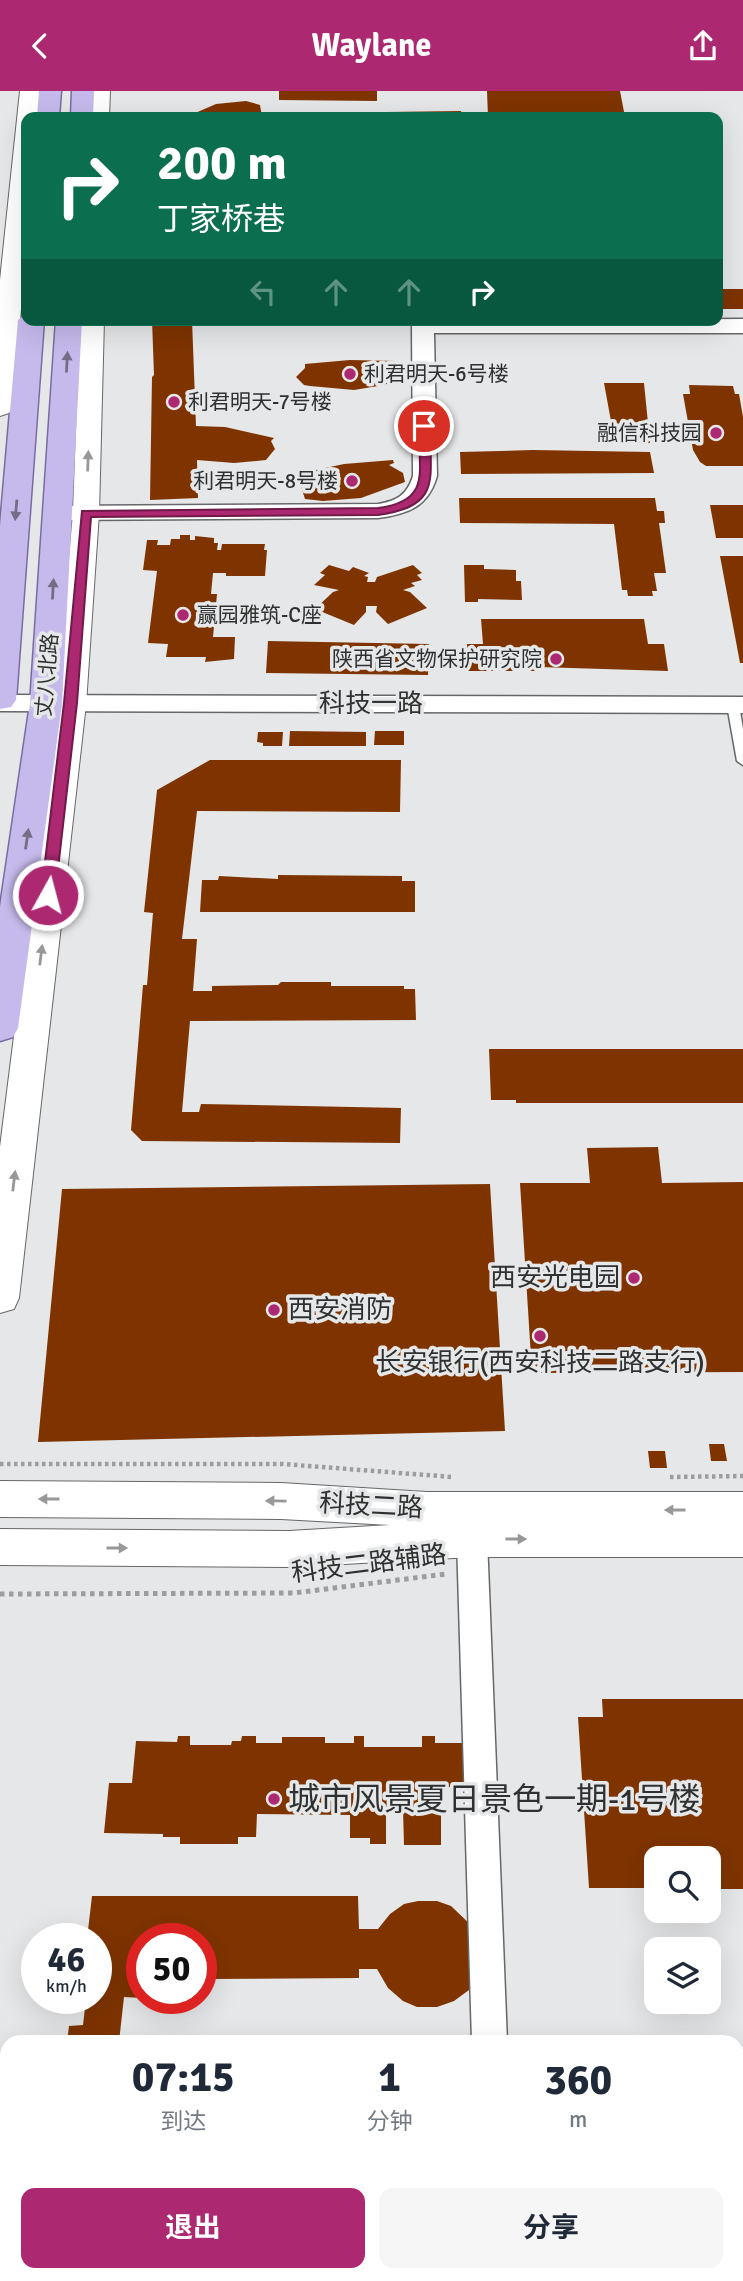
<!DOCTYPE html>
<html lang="zh">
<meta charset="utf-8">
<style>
:root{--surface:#fff;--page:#f6f6f7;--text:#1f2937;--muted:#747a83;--accent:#ac2870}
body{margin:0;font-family:Signika,"Noto Sans SC",sans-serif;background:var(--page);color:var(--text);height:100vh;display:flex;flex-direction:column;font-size:26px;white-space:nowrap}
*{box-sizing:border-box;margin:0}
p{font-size:23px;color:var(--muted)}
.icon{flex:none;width:38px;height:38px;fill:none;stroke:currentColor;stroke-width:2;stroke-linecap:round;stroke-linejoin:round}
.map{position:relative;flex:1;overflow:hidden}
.drawer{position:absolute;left:0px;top:1944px;width:744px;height:247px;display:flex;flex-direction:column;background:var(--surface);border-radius:21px 21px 0 0;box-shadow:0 7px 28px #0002}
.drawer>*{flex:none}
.banner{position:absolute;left:21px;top:21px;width:702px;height:214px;border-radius:14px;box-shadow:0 7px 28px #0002;background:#0b6e4f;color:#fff;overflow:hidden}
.controls{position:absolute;left:644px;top:1755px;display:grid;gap:14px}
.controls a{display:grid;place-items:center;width:77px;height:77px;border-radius:14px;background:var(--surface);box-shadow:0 7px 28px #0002;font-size:35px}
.speed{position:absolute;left:21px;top:1832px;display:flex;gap:14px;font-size:35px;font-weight:700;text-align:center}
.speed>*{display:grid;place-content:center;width:91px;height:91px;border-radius:50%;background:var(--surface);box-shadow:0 7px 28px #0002;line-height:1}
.speed small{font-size:18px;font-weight:400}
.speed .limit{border:10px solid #d22;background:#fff;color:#111}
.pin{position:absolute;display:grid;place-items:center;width:60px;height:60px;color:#fff;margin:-30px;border:4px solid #fff;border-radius:50%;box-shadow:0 2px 7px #0007}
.me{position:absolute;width:77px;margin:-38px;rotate:7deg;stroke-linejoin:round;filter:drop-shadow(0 0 5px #0008)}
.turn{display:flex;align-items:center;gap:24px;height:147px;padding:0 21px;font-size:32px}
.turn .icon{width:91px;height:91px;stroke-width:2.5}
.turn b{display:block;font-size:49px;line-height:60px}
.lanes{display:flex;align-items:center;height:66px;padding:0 21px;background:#0003;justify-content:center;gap:35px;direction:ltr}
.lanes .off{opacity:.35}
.eta{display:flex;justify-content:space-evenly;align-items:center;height:119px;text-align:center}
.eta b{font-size:42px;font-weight:700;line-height:49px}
.button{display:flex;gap:14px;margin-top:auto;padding:14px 21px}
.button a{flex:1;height:80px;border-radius:14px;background:var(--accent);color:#fff;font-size:28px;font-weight:700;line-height:80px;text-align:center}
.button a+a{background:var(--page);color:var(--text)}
header{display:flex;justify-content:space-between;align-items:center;height:91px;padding:0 21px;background:var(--accent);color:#fff;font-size:32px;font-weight:700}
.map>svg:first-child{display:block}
.building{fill:#7f3400}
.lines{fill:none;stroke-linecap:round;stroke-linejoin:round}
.service-casing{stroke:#666768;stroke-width:3}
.minor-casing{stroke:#666768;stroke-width:3}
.tertiary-casing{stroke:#666768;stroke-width:3}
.secondary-casing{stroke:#666768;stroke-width:2}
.primary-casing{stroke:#786ca2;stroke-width:3}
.path-far1{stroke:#9c9d9e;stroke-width:4.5;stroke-dasharray:3.5 3.5;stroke-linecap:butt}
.path{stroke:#9c9d9e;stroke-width:5;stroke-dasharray:4.5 4.5;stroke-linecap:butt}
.service{fill:#fff;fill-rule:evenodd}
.minor{fill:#fff;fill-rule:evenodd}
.tertiary{fill:#fff;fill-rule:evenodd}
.secondary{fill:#fff;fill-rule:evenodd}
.primary{fill:#c6baec;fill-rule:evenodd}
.oneway{fill:#736e85}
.oneway2{fill:#979898}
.route{fill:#ac2870;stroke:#701a49;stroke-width:2}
.poi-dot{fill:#ac2870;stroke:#e6e7e8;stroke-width:2.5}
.labels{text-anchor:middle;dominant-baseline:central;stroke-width:7;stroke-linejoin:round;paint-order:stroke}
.far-poi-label{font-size:21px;fill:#2f3030;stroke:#e6e7e8;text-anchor:start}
.far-street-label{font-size:21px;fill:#2f3030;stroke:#e6e7e8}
.street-label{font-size:26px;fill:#2f3030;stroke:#e6e7e8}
.poi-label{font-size:26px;fill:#2f3030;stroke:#e6e7e8;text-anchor:end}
.near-poi-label{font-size:32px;fill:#2f3030;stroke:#e6e7e8;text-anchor:start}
</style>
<header><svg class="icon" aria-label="back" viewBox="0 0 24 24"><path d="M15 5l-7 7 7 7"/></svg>Waylane<svg class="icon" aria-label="share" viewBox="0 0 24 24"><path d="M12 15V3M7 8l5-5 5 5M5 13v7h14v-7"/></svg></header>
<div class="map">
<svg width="743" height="2190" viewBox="0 0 743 2190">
<rect width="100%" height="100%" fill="#e6e7e8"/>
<path class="building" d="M279,0H377V10L279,9Z
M487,0H620L625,26H488Z
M246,10L260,14L262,26H186L216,13Z
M461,20L462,26H312V22Z
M718,198H743V218H718Z
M152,229H192L196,335L225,336L274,347L271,350L275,358L266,369L234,372L197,369L198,407L150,409L152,286L154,284Z
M350,269L396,270L403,285L384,294L354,299L310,295L304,294L296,286L305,277V273Z
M604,292H644L650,352H615Z
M689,294L733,295L735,303H739L743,326V375H706L700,371L693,359L683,303H690Z
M533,359L650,361L654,382L461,383L460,361Z
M393,369L394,372L389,374L403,382L405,391L361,407L323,410L305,408L297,383L344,373Z
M459,407H655L657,420H664L665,432H659L666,482H654L657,500H652L653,505H628L627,499H622L614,433L460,432Z
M710,414H743V447H716Z
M180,444H190V449H195V445L214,447V452H218L217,459H221L222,453H265L264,459H267L265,485H226V482H213L211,503H217L213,546H235L234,568L205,571L206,566H166L168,553L148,552L157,480L143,479L147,449H158L157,454H170L171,448H180Z
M720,465H743V572H740Z
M329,474L349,480L353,476L369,482L364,485L368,486L367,491H375L377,486L413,474L422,482L417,484L422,489L411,492L415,495L403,499L410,501L427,517L388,533L376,521L377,515H366V521L354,534L315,518L333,501L339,499L314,494L325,484L320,482Z
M464,474H484V478L516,479V490H521L522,509L478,508V511H465Z
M481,528H644L648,553H664L668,580L539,576L540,580H468L467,553H483Z
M268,550L429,553L428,584L266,582Z
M290,640L366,641V655H289Z
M375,640H404V654H374Z
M258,641H283L282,655H263V652L257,651Z
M210,669H401L400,721L197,720L182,848H197L193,900H212V895L278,894L281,891H331V895H404V898H415L416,929L190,930L182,1021H199L201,1013L401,1017L400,1052L142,1050L131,1039L143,894H147L153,822L144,821L157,699Z
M278,784L402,785V790H415V821H200L202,789H218L219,785L278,788Z
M489,958H743V1012H516V1009H491Z
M658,1056L662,1092L743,1091V1281L532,1282L520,1092H590L587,1057Z
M490,1093L505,1340L38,1351L62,1098Z
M709,1353H724L727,1370H711Z
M648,1360H665L667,1377H650Z
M602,1608H743V1798H709V1768H656V1797H589L578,1626H603Z
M178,1645H190V1654H231L232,1650H241L242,1645H256V1652H282V1646H325V1652H354V1645H364V1656H422V1645H435V1652H474L475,1696H441V1754H404L403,1719H386V1753H370V1747H350V1724L257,1723L256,1746H238V1753H180V1746H163V1743L104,1742L109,1692H132L136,1650L177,1651Z
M92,1805H358L359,1838H378L390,1823L404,1813L418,1810H437L451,1815L472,1835L479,1874L469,1899L454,1910L437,1916H417L403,1910L388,1897L377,1878H359V1887L205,1888L204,1907H201V1848H142V1907L124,1906L119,1951H67L69,1935L83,1934L86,1908H96V1848H87Z
M737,2038H743V2102H737Z
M45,2184H198V2190H44Z"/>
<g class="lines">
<defs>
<path id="service" d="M733,611L739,614L743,638V674L737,670L727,614Z"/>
<path id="minor" d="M472,1435L483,1439L487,1448L507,1951H472L457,1448L461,1439Z
M479,2184H517L518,2190H480Z"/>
<path id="tertiary" d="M743,228V242H434L437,385C428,416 408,423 378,427L57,429L48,427L45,422L48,417L57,415L378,413C397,410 407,404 413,385L412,235L415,230Z
M0,604L743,606V622L0,620Z"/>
<path id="secondary" d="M20,0H40L38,26H26V156L13,317L9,322L0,325V189Z
M90,0H110L109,26H89Z
M80,229H104L99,422L86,613L19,1207L14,1218L0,1222V1056L56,613L73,422Z
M0,1390L281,1392L427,1401H743V1466H472L289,1476L0,1474V1438L289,1440L390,1434L281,1428L0,1426Z"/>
<path id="primary" d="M39,0H61L59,26H37Z
M72,0H94L93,26H71Z
M26,223V229H44L16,609L11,616L0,618V435L18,229Z
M56,229H82L62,613L18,937L13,946L0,950V816L30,613Z"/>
</defs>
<use href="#service" class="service-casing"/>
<use href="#minor" class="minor-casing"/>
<use href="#tertiary" class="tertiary-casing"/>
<use href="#secondary" class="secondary-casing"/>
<use href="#primary" class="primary-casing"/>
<path class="path-far1" d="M0,1373H283L452,1386
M670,1386L743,1385"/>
<path class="path" d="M0,1503L294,1502L446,1483"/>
<use href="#service" class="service"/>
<use href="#minor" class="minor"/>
<use href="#tertiary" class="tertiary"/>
<use href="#secondary" class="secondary"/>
<use href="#primary" class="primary"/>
</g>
<defs><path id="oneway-solid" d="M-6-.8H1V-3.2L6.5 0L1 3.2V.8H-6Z" transform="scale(1.75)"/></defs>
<g class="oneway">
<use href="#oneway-solid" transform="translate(67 271) rotate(-87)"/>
<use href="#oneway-solid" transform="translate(16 419) rotate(95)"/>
<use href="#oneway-solid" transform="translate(53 498) rotate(-87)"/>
<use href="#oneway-solid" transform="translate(27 748) rotate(-82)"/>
</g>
<g class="oneway2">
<use href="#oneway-solid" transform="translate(88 370) rotate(-88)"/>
<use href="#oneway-solid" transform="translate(41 864) rotate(-83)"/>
<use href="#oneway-solid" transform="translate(14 1090) rotate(-83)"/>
<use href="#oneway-solid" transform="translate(49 1408) rotate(-180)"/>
<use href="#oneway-solid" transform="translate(276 1410) rotate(-179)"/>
<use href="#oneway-solid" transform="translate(675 1419) rotate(180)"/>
<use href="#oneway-solid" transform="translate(516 1448)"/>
<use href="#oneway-solid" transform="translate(117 1457)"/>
</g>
<path class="route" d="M424,332L430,335C430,389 442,415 378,424L91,426L77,612L55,804L53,808H43L41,804L64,612L82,420L378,417C432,410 419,380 418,335Z"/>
<g class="poi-dot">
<circle cx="350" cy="283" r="7"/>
<circle cx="174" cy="311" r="7"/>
<circle cx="716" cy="342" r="7"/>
<circle cx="352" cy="390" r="7"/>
<circle cx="183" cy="524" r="7"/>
<circle cx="556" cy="568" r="7"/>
<circle cx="634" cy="1187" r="7"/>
<circle cx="274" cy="1219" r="7"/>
<circle cx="540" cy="1245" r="7"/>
<circle cx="274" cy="1708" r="7"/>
</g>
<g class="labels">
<g class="far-poi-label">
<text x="364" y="283">利君明天-6号楼</text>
<text x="188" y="311">利君明天-7号楼</text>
<text x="702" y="342" text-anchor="end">融信科技园</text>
<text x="338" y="390" text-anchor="end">利君明天-8号楼</text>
<text x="197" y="524">赢园雅筑-C座</text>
<text x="542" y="568" text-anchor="end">陕西省文物保护研究院</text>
</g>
<g class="far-street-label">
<text transform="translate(47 584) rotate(-85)">丈八北路</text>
</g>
<g class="street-label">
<text x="371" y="613">科技一路</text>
<text transform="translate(371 1415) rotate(3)">科技二路</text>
<text transform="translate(369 1473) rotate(-7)">科技二路辅路</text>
</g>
<g class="poi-label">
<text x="620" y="1187">西安光电园</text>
<text x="288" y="1219" text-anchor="start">西安消防</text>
<text x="540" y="1272" text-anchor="middle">长安银行(西安科技二路支行)</text>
</g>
<g class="near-poi-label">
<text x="288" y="1708">城市风景夏日景色一期-1号楼</text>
</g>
</g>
</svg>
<div class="controls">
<a><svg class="icon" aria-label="search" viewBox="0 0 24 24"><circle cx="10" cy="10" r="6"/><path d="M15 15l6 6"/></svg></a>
<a><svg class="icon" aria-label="layers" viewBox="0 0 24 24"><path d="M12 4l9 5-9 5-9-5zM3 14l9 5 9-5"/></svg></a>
</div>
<div class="speed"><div>46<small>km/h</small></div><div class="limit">50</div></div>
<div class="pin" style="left:424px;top:335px;background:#d93025"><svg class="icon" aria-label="arrive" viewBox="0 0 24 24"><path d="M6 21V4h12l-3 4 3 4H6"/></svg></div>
<svg class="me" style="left:48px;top:804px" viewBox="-20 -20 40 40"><circle r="17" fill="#ac2870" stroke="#fff" stroke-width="3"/><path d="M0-11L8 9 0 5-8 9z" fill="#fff"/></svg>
<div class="banner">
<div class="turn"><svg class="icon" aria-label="right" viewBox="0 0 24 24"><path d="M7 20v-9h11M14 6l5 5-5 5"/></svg><div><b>200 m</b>丁家桥巷</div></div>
<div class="lanes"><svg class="icon off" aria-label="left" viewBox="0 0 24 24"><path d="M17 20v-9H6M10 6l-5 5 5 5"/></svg><svg class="icon off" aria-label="ahead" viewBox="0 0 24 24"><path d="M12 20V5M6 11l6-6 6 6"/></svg><svg class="icon off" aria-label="ahead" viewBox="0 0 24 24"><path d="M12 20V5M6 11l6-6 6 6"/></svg><svg class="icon" aria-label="right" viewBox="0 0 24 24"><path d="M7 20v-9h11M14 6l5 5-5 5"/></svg></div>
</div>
<section class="drawer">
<div class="eta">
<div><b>07:15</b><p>到达</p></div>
<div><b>1</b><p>分钟</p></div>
<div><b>360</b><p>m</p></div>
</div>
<div class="button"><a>退出</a><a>分享</a></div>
</section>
</div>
